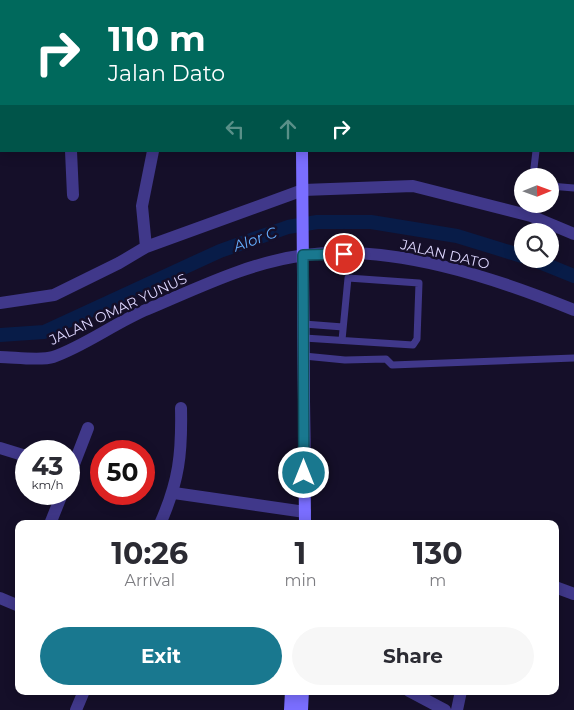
<!DOCTYPE html>
<style>
:root{--surface:#fff;--page:#f7f7f7;--text:#2b2b33;--muted:#7c7c81;--accent:#19788f}
body{margin:0;font-family:Montserrat,sans-serif;background:var(--page);color:var(--text);height:100vh;display:flex;flex-direction:column;font-size:19px;white-space:nowrap}
*{box-sizing:border-box;margin:0}
p{font-size:16px;color:var(--muted)}
.icon{flex:none;width:28px;height:28px;fill:none;stroke:currentColor;stroke-width:2;stroke-linecap:round;stroke-linejoin:round}
.map{position:relative;flex:1;overflow:hidden}
.side{position:absolute;left:15px;top:520px;width:544px;height:175px;display:flex;flex-direction:column;background:var(--surface);border-radius:10px;box-shadow:0 2px 12px #0003}
.side>*{flex:none}
.top-card{position:absolute;left:0px;top:0px;width:575px;height:152px;box-shadow:0 2px 12px #0003;background:#00695c;color:#fff;overflow:hidden}
.needle{width:32px;rotate:89deg}
.buttons{position:absolute;left:514px;top:168px;display:grid;gap:10px}
.buttons a{display:grid;place-items:center;width:45px;height:45px;border-radius:50%;background:var(--surface);box-shadow:0 2px 12px #0003;font-size:25px}
.speed{position:absolute;left:15px;top:440px;display:flex;gap:10px;font-size:25px;font-weight:700;text-align:center}
.speed>*{display:grid;place-content:center;width:65px;height:65px;border-radius:50%;background:var(--surface);box-shadow:0 2px 12px #0003;line-height:1}
.speed small{font-size:12px;font-weight:400}
.speed .limit{border:8px solid #d22;background:#fff;color:#111}
.pin{position:absolute;display:grid;place-items:center;width:42px;height:42px;color:#fff;margin:-21px;border:2px solid #fff;border-radius:50%;box-shadow:0 1px 5px #0007}
.me{position:absolute;width:55px;margin:-28px;rotate:0deg;stroke-linejoin:round;filter:drop-shadow(0 0 4px #0008)}
.turn{display:flex;align-items:center;gap:18px;height:105px;padding:0 25px;font-size:22px}
.turn .icon{width:65px;height:65px;stroke-width:2.5}
.turn b{display:block;font-size:35px;line-height:42px}
.lanes{display:flex;align-items:center;height:48px;padding:0 25px;background:#0003;justify-content:center;gap:25px;direction:ltr}
.lanes .off{opacity:.35}
.eta{display:flex;justify-content:space-evenly;align-items:center;height:85px;text-align:center}
.eta b{font-size:30px;font-weight:700;line-height:35px}
.cta{display:flex;gap:10px;margin-top:auto;padding:10px 25px}
.cta a{flex:1;height:58px;border-radius:30px;background:var(--accent);color:#fff;font-size:20px;font-weight:700;line-height:58px;text-align:center}
.cta a+a{background:var(--page);color:var(--text)}
.map>svg:first-child{display:block}
.lines{fill:none;stroke-linecap:round;stroke-linejoin:round}
.canal{stroke:#081c48;stroke-width:14}
.lane{stroke:#40388a;stroke-width:7}
.street{stroke:#40388a;stroke-width:12}
.secondary{stroke:#7a6eff;stroke-width:12}
.route-casing{stroke:#104e5d;stroke-width:12}
.route{stroke:#19788f;stroke-width:9}
.labels{text-anchor:middle;dominant-baseline:central;stroke-width:5;stroke-linejoin:round;paint-order:stroke}
.street-label{font-size:14px;fill:#ded7ff;stroke:#150f29}
.water-label{font-size:15px;font-style:italic;fill:#65aeff;stroke:#150f29}
</style>
<div class="map">
<svg width="574" height="710" viewBox="0 0 574 710">
<rect width="100%" height="100%" fill="#150f29"/>
<g class="lines">
<path class="canal" d="M532,259L574,276
M0,335L44,332L220,251L288,227L317,222H371L457,236L522,256"/>
<path class="lane" d="M554,1V0
M533,176L536,151
M550,186L574,188
M304,324L343,327
M304,338L413,345L417,339L419,283L348,278L342,340
M304,356L345,360L386,359L392,365L574,358"/>
<path class="street" d="M59,1V0
M95,1L104,0
M171,1V0
M0,9H1
M0,119H1
M71,151L73,195
M146,247L142,206L153,151
M0,303L54,295L119,263L146,247L303,190L413,186L531,216L574,234
M0,357C13,357 41,361 53,357C85,346 116,322 148,309C198,288 250,262 305,255C393,244 493,277 574,310
M0,448L26,456
M69,477L88,428
M174,493L305,512
M50,524L62,494
M160,524C179,481 182,454 181,408
M555,587L574,594
M0,598L19,606
M409,691L445,710
M76,710L84,691
M457,710L461,691"/>
<path class="secondary" d="M299,0V1
M302,151L305,524
M290,710L291,691
M302,710L303,691"/>
</g>
<g class="lines">
<defs>
<path id="route" d="M304,473L303,255L344,254"/>
</defs>
<use href="#route" class="route-casing"/>
<use href="#route" class="route"/>
</g>
<g class="labels">
<g class="street-label">
<text transform="translate(445 254) rotate(13)">JALAN DATO</text>
<text transform="translate(118 309) rotate(-25)">JALAN OMAR YUNUS</text>
</g>
<g class="water-label">
<text transform="translate(255 239) rotate(-20)">Alor C</text>
</g>
</g>
</svg>
<div class="buttons">
<a><svg class="needle" viewBox="-14 -14 28 28"><path d="M0-13l5 13h-10z" fill="#e53935"/><path d="M0 13l5-13h-10z" fill="#7c7c81"/></svg></a>
<a><svg class="icon" aria-label="search" viewBox="0 0 24 24"><circle cx="10" cy="10" r="6"/><path d="M15 15l6 6"/></svg></a>
</div>
<div class="speed"><div>43<small>km/h</small></div><div class="limit">50</div></div>
<div class="pin" style="left:344px;top:254px;background:#d93025"><svg class="icon" aria-label="arrive" viewBox="0 0 24 24"><path d="M6 21V4h12l-3 4 3 4H6"/></svg></div>
<svg class="me" style="left:304px;top:473px" viewBox="-20 -20 40 40"><circle r="17" fill="#19788f" stroke="#fff" stroke-width="3"/><path d="M0-11L8 9 0 5-8 9z" fill="#fff"/></svg>
<div class="top-card">
<div class="turn"><svg class="icon" aria-label="right" viewBox="0 0 24 24"><path d="M7 20v-9h11M14 6l5 5-5 5"/></svg><div><b>110 m</b>Jalan Dato</div></div>
<div class="lanes"><svg class="icon off" aria-label="left" viewBox="0 0 24 24"><path d="M17 20v-9H6M10 6l-5 5 5 5"/></svg><svg class="icon off" aria-label="ahead" viewBox="0 0 24 24"><path d="M12 20V5M6 11l6-6 6 6"/></svg><svg class="icon" aria-label="right" viewBox="0 0 24 24"><path d="M7 20v-9h11M14 6l5 5-5 5"/></svg></div>
</div>
<section class="side">
<div class="eta">
<div><b>10:26</b><p>Arrival</p></div>
<div><b>1</b><p>min</p></div>
<div><b>130</b><p>m</p></div>
</div>
<div class="cta"><a>Exit</a><a>Share</a></div>
</section>
</div>
